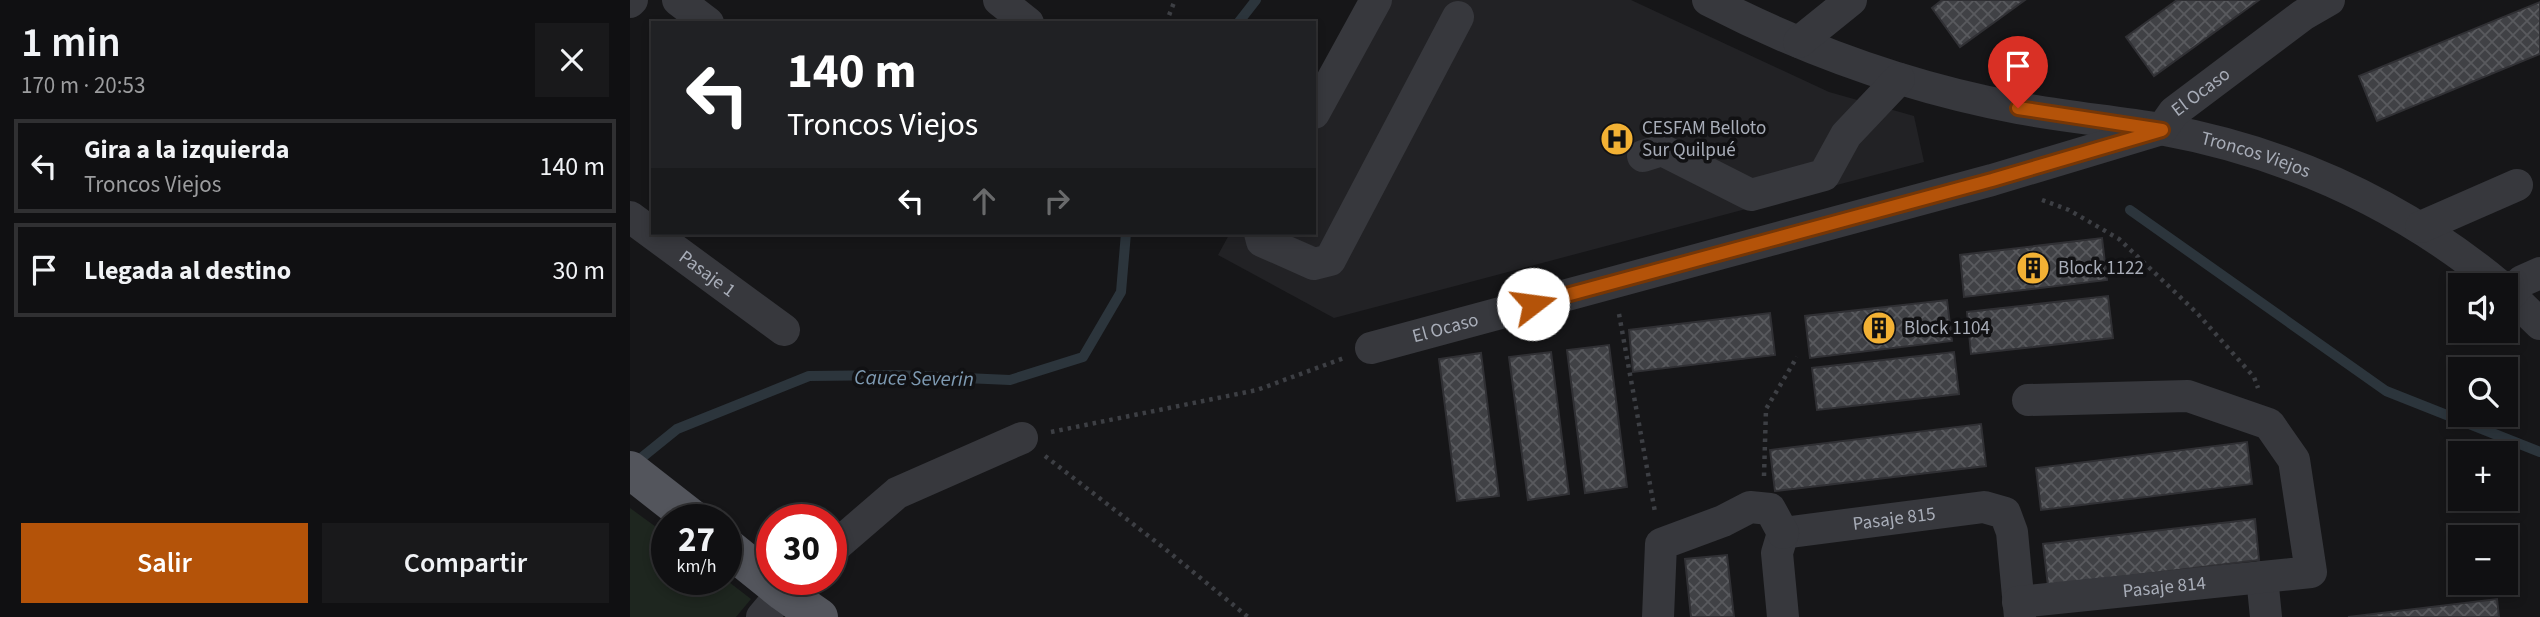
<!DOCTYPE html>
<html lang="es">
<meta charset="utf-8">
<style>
:root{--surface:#101012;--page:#19191b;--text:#f1f3f6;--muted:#9c9d9f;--line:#303032;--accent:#b45309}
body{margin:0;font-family:"Source Sans 3",sans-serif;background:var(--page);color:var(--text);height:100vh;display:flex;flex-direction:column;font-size:26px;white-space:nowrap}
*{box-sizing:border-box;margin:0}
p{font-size:23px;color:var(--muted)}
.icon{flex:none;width:38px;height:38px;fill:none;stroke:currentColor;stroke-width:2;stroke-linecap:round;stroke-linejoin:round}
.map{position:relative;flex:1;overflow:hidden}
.drawer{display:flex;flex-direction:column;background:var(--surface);width:630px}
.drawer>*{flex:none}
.hud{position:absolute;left:21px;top:21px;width:665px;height:214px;border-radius:0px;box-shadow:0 4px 10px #0003,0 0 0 2px var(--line);background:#202124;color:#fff;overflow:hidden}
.buttons{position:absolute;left:1818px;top:273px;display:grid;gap:14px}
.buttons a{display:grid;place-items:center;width:70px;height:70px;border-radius:0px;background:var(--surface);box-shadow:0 4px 10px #0003,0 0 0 2px var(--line);font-size:35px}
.speed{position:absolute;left:21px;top:504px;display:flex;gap:14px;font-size:35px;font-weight:700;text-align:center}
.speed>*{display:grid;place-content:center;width:91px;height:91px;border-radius:50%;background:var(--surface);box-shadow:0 4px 10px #0003,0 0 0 2px var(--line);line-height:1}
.speed small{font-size:18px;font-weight:400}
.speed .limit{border:10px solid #d22;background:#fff;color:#111}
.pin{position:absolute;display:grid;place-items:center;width:60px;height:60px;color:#fff;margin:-72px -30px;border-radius:50% 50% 50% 0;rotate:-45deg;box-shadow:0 0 7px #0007}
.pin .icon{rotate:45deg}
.me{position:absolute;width:77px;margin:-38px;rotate:75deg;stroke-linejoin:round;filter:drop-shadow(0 0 5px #0008)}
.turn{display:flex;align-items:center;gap:24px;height:147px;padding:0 21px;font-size:32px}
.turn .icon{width:91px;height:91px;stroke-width:2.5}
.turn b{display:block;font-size:49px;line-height:60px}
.lanes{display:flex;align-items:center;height:66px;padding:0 21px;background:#0003;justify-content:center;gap:35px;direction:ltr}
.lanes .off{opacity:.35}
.round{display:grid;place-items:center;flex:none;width:74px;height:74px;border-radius:0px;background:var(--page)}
.head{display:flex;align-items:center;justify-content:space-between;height:119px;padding:0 21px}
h1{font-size:42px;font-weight:600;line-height:52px}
.button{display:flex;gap:14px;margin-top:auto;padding:14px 21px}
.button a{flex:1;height:80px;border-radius:0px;background:var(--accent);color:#fff;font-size:28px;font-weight:600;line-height:80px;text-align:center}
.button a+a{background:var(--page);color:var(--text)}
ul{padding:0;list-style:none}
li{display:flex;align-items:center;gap:21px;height:94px;margin:0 14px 10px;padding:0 7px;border:4px solid var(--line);border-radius:0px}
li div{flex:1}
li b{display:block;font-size:26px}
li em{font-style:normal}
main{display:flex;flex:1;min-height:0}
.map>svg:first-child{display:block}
.built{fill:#222225}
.green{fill:#1e261f}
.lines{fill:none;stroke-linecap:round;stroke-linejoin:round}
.stream{stroke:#2c353c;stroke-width:10}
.building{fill:url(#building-cross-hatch);stroke:#303034;stroke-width:2}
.path{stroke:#3d3f44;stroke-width:4.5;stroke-dasharray:3.5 5;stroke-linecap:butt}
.minor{stroke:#37383d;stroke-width:32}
.major{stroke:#53555c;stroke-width:38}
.route-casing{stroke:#753606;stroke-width:18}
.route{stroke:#b45309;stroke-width:12}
.labels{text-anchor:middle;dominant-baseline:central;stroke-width:7;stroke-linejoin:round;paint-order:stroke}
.street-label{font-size:19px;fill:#a8adb8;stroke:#111113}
.poi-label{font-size:19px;fill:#a8adb8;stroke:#111113;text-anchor:start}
.water-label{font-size:21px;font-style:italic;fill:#7f9bb3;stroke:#111113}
</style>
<main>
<section class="drawer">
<div class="head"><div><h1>1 min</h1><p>170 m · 20:53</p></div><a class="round"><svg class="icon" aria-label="close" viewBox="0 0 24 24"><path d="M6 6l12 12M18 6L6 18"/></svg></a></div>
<ul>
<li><svg class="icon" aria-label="left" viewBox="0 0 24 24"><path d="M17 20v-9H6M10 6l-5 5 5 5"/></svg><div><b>Gira a la izquierda</b><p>Troncos Viejos</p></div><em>140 m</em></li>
<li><svg class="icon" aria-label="arrive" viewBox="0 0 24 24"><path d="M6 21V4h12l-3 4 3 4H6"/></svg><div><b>Llegada al destino</b></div><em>30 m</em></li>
</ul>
<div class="button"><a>Salir</a><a>Compartir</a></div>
</section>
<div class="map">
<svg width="1910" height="617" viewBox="0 0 1910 617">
<defs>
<pattern id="building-cross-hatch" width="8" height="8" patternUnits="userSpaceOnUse" patternTransform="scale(1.75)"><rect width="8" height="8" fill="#404145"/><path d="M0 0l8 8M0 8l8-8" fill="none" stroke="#595a5e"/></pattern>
</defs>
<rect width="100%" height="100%" fill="#161618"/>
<path class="built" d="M731,0H1001L1199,92L1284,116L1294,162L704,318L588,255L600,233H684V83Z"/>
<path class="green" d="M0,508L37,535V579H95L121,599L106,617H0Z"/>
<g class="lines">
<path class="stream" d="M608,23L626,0
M1500,210L1756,391L1910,452
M5,463L47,429L179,376L267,375L380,380L453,357L491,292L496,233"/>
</g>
<path class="building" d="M1312,0H1395L1330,47L1302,8Z
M1547,0H1629L1524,76L1496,37Z
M1910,2V54L1747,121L1729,76Z
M1472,238L1477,280L1334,297L1330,255Z
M1478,296L1483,338L1341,354L1337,312Z
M1317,300L1322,341L1180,358L1175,316Z
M1140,313L1145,355L1003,372L999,330Z
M979,345L997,487L955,493L937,350Z
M921,352L939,494L898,500L879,357Z
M1324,352L1329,394L1187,410L1182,368Z
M851,353L869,496L827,501L809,359Z
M1351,424L1356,466L1145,491L1140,450Z
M1617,442L1622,484L1411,510L1406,468Z
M1625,519L1629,560L1418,586L1413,544Z
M1097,555L1104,617H1061L1055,559Z
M1867,599L1869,617H1718Z"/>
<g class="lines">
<path class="path" d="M536,23L545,0
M1412,200L1439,210L1489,239L1567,313L1624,377L1628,388
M989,314L1025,512
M421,432L627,390L714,358
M415,456L534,548L618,617
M1134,476L1136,409L1167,357"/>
<g class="minor">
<path d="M48,0L78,23"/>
<path d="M369,0L398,23"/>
<path id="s1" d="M1078,0C1175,50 1281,88 1388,108C1435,117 1483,121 1530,129C1656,152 1771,204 1869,285"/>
<path d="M0,2L2,0"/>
<path d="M1169,42L1221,0"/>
<path d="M684,113L746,0"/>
<path d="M1013,156L1032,150L1121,195L1194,175L1216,135L1269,79"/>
<path id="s2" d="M0,217L154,330"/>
<path d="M1791,227L1887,185"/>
<path d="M630,233L632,241L684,264L700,260L828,17"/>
<path d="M1876,291L1910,324"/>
<path d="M1880,295L1892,281L1910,273"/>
<path id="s3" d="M741,348L1362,180L1532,129L1544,112L1673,15L1699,0"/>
<path id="s4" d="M1153,533L1354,507L1375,513L1382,532L1390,617"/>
<path d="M1153,533L1147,553L1153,617"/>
<path d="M201,550L267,493L392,438"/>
<path d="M1632,577L1636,617"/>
<path id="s5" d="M1388,602L1681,572L1664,460L1639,424L1558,396L1398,400"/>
<path d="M132,617L153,592L168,579"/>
<path d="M1028,617L1031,544L1093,521L1120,507L1140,509L1153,533"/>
</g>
<path class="major" d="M0,470L64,520
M96,546L153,592L189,617"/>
</g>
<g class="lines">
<defs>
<path id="route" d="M903,304L1362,180L1532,130L1388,108"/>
</defs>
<use href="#route" class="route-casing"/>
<use href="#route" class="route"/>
</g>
<defs>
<symbol id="hospital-disc" viewBox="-11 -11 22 22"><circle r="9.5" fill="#f2b134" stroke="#111113"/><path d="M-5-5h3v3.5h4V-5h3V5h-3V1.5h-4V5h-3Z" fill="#111"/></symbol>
<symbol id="building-disc" viewBox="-11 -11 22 22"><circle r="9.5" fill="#f2b134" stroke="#111113"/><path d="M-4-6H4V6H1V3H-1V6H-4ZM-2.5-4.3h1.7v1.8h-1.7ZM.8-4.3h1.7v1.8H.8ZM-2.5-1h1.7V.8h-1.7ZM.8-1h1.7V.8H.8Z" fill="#111"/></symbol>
</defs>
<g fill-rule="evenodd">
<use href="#hospital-disc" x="968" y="120" width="38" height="38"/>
<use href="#building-disc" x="1384" y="249" width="38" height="38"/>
<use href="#building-disc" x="1230" y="309" width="38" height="38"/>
</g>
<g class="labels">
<g class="street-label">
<text stroke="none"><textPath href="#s3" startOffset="875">El Ocaso</textPath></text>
<text stroke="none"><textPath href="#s1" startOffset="572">Troncos Viejos</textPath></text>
<text stroke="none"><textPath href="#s2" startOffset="96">Pasaje 1</textPath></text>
<text stroke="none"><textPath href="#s3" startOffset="77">El Ocaso</textPath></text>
<text stroke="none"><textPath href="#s4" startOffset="112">Pasaje 815</textPath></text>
<text stroke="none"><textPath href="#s5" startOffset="147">Pasaje 814</textPath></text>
</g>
<g class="poi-label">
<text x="1012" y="128">CESFAM Belloto<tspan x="1012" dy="22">Sur Quilpué</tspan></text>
<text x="1428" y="268">Block 1122</text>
<text x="1274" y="328">Block 1104</text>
</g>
<g class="water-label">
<text transform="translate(284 378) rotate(1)">Cauce Severin</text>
</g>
</g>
</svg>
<div class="buttons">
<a><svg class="icon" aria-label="sound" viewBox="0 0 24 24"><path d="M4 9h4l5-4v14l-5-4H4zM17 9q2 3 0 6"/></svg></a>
<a><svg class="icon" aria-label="search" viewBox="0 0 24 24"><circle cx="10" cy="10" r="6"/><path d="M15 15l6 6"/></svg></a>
<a>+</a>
<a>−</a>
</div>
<div class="speed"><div>27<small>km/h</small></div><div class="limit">30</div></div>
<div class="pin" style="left:1388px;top:108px;background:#d93025"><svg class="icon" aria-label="arrive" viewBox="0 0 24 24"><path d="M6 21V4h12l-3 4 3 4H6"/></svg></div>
<svg class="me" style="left:903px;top:304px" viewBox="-20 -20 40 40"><circle r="19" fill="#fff"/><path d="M0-13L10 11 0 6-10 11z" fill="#b45309"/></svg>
<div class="hud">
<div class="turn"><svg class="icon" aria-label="left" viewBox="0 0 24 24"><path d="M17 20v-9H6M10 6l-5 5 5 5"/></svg><div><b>140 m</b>Troncos Viejos</div></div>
<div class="lanes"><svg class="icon" aria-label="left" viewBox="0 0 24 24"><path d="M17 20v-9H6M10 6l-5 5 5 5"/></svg><svg class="icon off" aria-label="ahead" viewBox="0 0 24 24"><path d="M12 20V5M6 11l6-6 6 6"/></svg><svg class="icon off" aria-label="right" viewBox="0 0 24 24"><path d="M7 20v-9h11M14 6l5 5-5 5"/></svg></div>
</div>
</div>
</main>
